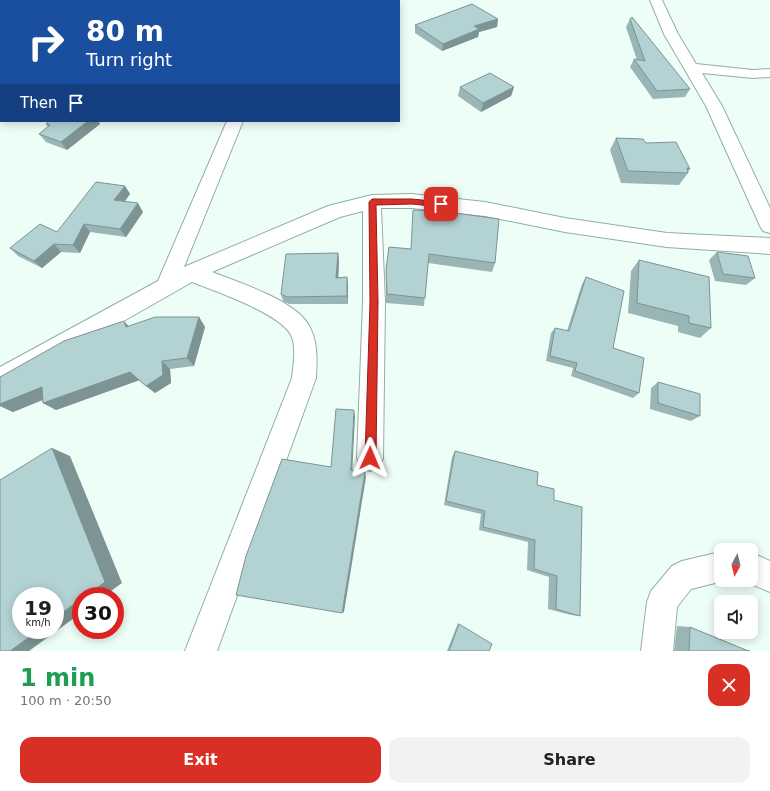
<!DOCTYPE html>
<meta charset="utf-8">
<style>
:root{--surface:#fff;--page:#f2f2f2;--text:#202124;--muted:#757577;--accent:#d93025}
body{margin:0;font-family:"DejaVu Sans",sans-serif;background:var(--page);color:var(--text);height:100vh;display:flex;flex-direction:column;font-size:15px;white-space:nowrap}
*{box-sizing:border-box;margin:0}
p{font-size:13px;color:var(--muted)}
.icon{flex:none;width:22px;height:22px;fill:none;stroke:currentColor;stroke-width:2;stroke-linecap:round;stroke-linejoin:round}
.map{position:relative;height:651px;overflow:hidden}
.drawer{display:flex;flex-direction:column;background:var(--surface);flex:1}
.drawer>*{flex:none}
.guide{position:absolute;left:0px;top:0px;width:400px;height:122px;box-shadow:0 2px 10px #0003;background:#1a4fa0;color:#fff;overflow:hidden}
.needle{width:26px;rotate:187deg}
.fabs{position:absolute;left:714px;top:543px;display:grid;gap:8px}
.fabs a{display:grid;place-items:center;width:44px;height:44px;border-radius:8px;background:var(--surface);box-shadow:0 2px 10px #0003;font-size:20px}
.speed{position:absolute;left:12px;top:587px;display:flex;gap:8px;font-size:20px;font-weight:700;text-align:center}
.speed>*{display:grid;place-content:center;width:52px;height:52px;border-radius:50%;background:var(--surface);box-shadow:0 2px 10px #0003;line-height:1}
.speed small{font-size:10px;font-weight:400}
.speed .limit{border:6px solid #d22;background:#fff;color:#111}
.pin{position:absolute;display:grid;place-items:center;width:34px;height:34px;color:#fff;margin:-17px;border-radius:8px;box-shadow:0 2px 6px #0006}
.me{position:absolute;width:44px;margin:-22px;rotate:1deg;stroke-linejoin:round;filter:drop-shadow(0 0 3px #0008)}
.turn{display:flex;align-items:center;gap:14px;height:84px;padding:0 20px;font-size:18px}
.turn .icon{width:52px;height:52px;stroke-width:2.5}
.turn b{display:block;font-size:28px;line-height:34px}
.then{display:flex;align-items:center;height:38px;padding:0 20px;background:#0003;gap:8px;font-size:15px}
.round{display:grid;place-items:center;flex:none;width:42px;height:42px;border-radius:12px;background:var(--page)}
.overview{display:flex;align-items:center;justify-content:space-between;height:68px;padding:0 20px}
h1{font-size:24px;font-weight:600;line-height:30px;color:#1e9e55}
.cta{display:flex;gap:8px;margin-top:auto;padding:8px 20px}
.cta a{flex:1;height:46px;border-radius:12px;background:var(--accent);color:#fff;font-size:16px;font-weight:600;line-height:46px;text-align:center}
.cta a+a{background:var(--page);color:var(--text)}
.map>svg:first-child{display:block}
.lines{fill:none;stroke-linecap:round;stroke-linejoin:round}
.minor-casing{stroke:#92aea3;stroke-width:2}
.minor{fill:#fff;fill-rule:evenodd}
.wall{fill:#9ab5b5}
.shaded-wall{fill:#7d9394}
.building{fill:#b3d2d3;stroke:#7d9394}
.route{fill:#d93025;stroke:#8d1f18}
</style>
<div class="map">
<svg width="770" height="651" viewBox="0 0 770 651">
<rect width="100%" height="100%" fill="#edfef7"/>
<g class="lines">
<defs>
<path id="minor" d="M650,0H662L678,34L696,64L753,70L770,69V77L753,78L702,73L722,106L770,208V233L763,231L760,226L706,106L664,34Z
M227,121H243L184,267L328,206L372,195L412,194L485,202L565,218L667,233L770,238V254L667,247L565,232L485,216L412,208H381L385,302L383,458L379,467L370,471L361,467L357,458L363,302V211L340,217L212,272C238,282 294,300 308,324C318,340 317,360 316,378L217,651H185L292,378C293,366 297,347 291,335C279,313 215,291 192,282L8,387L0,390V367L158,281Z
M716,553H721V580H727L691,589L677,607L673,651H641L647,602L651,591L672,566L682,561Z
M751,555H757L770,561V592L741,580H751Z"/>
</defs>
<use href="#minor" class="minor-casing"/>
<use href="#minor" class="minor"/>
</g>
<path class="wall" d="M498,19L497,27L479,32L478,37L442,51L415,33V25Z
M630,19L690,89L685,97L653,99L630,67L634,59L637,60L626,27Z
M460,87H514L511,96L481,112L458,96Z
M49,121H98L100,124L67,150L46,142L39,134L48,127L46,124Z
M616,138L646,143L690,169L688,172V173L679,185L621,183L610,150Z
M125,186L130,194L125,201L143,212L126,237L90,232L80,253L61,252L42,268L18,256L10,248L57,232Z
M389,247L495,263L492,272L428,263L424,306L386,303V270Z
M717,252L755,278L746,285L715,281L709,260Z
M338,253L339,261L338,277H347L348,285V304H289L283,301L281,294Z
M639,260L711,328L700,338L678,332V326L628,313L631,271Z
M586,277L613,348L639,393L633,398L571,376L573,368L546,361L551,333L555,328L567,331L582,284Z
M199,317L205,327L194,366L170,369L171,383L155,393L139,380L56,410L43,403L42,400L13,412L0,406V377L129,326Z
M658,382L700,416L691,421L650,409L651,388Z
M455,451L537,485L554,500L580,616L571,615L548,609L549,577L527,570L528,542L479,530L481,514L444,505L452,457Z
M458,623L459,624L489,651H447Z
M677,626L690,627L746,650L750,651H674Z"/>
<path class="shaded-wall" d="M318,0H328L327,1H318Z
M498,19L497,27L479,32L478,37L442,51L443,44L474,26Z
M514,87L511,96L481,112L483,103Z
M88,121H98L100,124L67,150L61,142Z
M125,186L130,194L120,208L114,200Z
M138,203L143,212L126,237L120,229Z
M84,224L90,232L80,253L73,245Z
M54,244L61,252L42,268L34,261Z
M338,253L339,261L338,285L336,278Z
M347,277L348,285V304L347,296Z
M199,317L205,327L194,366L187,358Z
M124,321L133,331L126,327Z
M162,361L170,369L171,383L155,393L146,386Z
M130,372L140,380L56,410L43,403Z
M42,387L55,395L13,412L0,406V404Z
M354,410L355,417L352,475L351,470Z
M52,448L70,456L122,583L104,596H86Z
M365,472L366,477L344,612L342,613Z
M81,599V613L29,651H10L39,630H55V618Z"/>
<path class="building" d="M262,0H313L311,1H261Z
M472,4L498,19L474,26L479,29L443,44L415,25Z
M632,17L690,89L657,91L634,59L645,61L630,19Z
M490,73L514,87L483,103L460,87Z
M49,121H88L61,142L39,134L50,125L46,124Z
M616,138L643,139L646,143L676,142L690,169L687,168L688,173L628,171Z
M96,182L125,186L114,200L138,203L120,229L84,224L73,245L54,244L34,261L10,248L40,224L57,232Z
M413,210L440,211L499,219L495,263L429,254L425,298L387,294L386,270L389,247L411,249Z
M717,252L748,256L755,278L723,274Z
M338,253L336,278L347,277V296L287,297L281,294L286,254Z
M639,260L709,277L711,328L689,323V316L637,303Z
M586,277L624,291L613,348L644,358L639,393L575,371L577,363L550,356L555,328L569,331Z
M155,317H199L187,358L162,361L163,375L146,386L130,372L43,403L42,387L0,404V377L64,341L124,321L126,327Z
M658,382L700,394V416L658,403Z
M336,409L354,410L351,470L365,472L342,613L236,595L246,556L282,459L331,467Z
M52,448L105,582L86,596H81V599L55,618V596H21V630H39L10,651H0V480Z
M455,451L538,472L537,485L554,489V500L582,507L580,616L556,609L557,576L534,569L535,540L483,527L485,511L446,501Z
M459,624L492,644L489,651H449Z
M690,627L746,650L750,651H689Z"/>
<path class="route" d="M372,199H412L441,202L445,204L441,207L412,204L376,205L378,302L376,458L374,462L370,463L367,462L365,458L370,302L369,202Z"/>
</svg>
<div class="fabs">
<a><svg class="needle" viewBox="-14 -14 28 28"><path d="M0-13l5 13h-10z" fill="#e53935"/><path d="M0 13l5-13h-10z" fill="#757577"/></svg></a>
<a><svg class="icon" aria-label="sound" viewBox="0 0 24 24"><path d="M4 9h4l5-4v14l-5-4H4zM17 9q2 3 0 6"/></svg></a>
</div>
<div class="speed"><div>19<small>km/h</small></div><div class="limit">30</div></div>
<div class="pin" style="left:441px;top:204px;background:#d93025"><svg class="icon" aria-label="arrive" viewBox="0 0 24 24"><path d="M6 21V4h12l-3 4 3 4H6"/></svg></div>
<svg class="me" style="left:370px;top:458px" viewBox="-20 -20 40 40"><path d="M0-17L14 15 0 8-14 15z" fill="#d93025" stroke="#fff" stroke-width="4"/></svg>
<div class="guide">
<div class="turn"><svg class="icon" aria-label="right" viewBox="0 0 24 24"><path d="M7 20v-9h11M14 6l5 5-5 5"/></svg><div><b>80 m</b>Turn right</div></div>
<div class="then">Then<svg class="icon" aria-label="arrive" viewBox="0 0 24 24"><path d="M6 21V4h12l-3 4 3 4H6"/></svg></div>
</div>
</div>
<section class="drawer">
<div class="overview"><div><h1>1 min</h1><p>100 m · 20:50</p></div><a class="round" style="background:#d93025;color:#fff"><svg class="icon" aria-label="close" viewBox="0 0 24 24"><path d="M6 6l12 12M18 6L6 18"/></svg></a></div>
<div class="cta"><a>Exit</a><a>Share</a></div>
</section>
